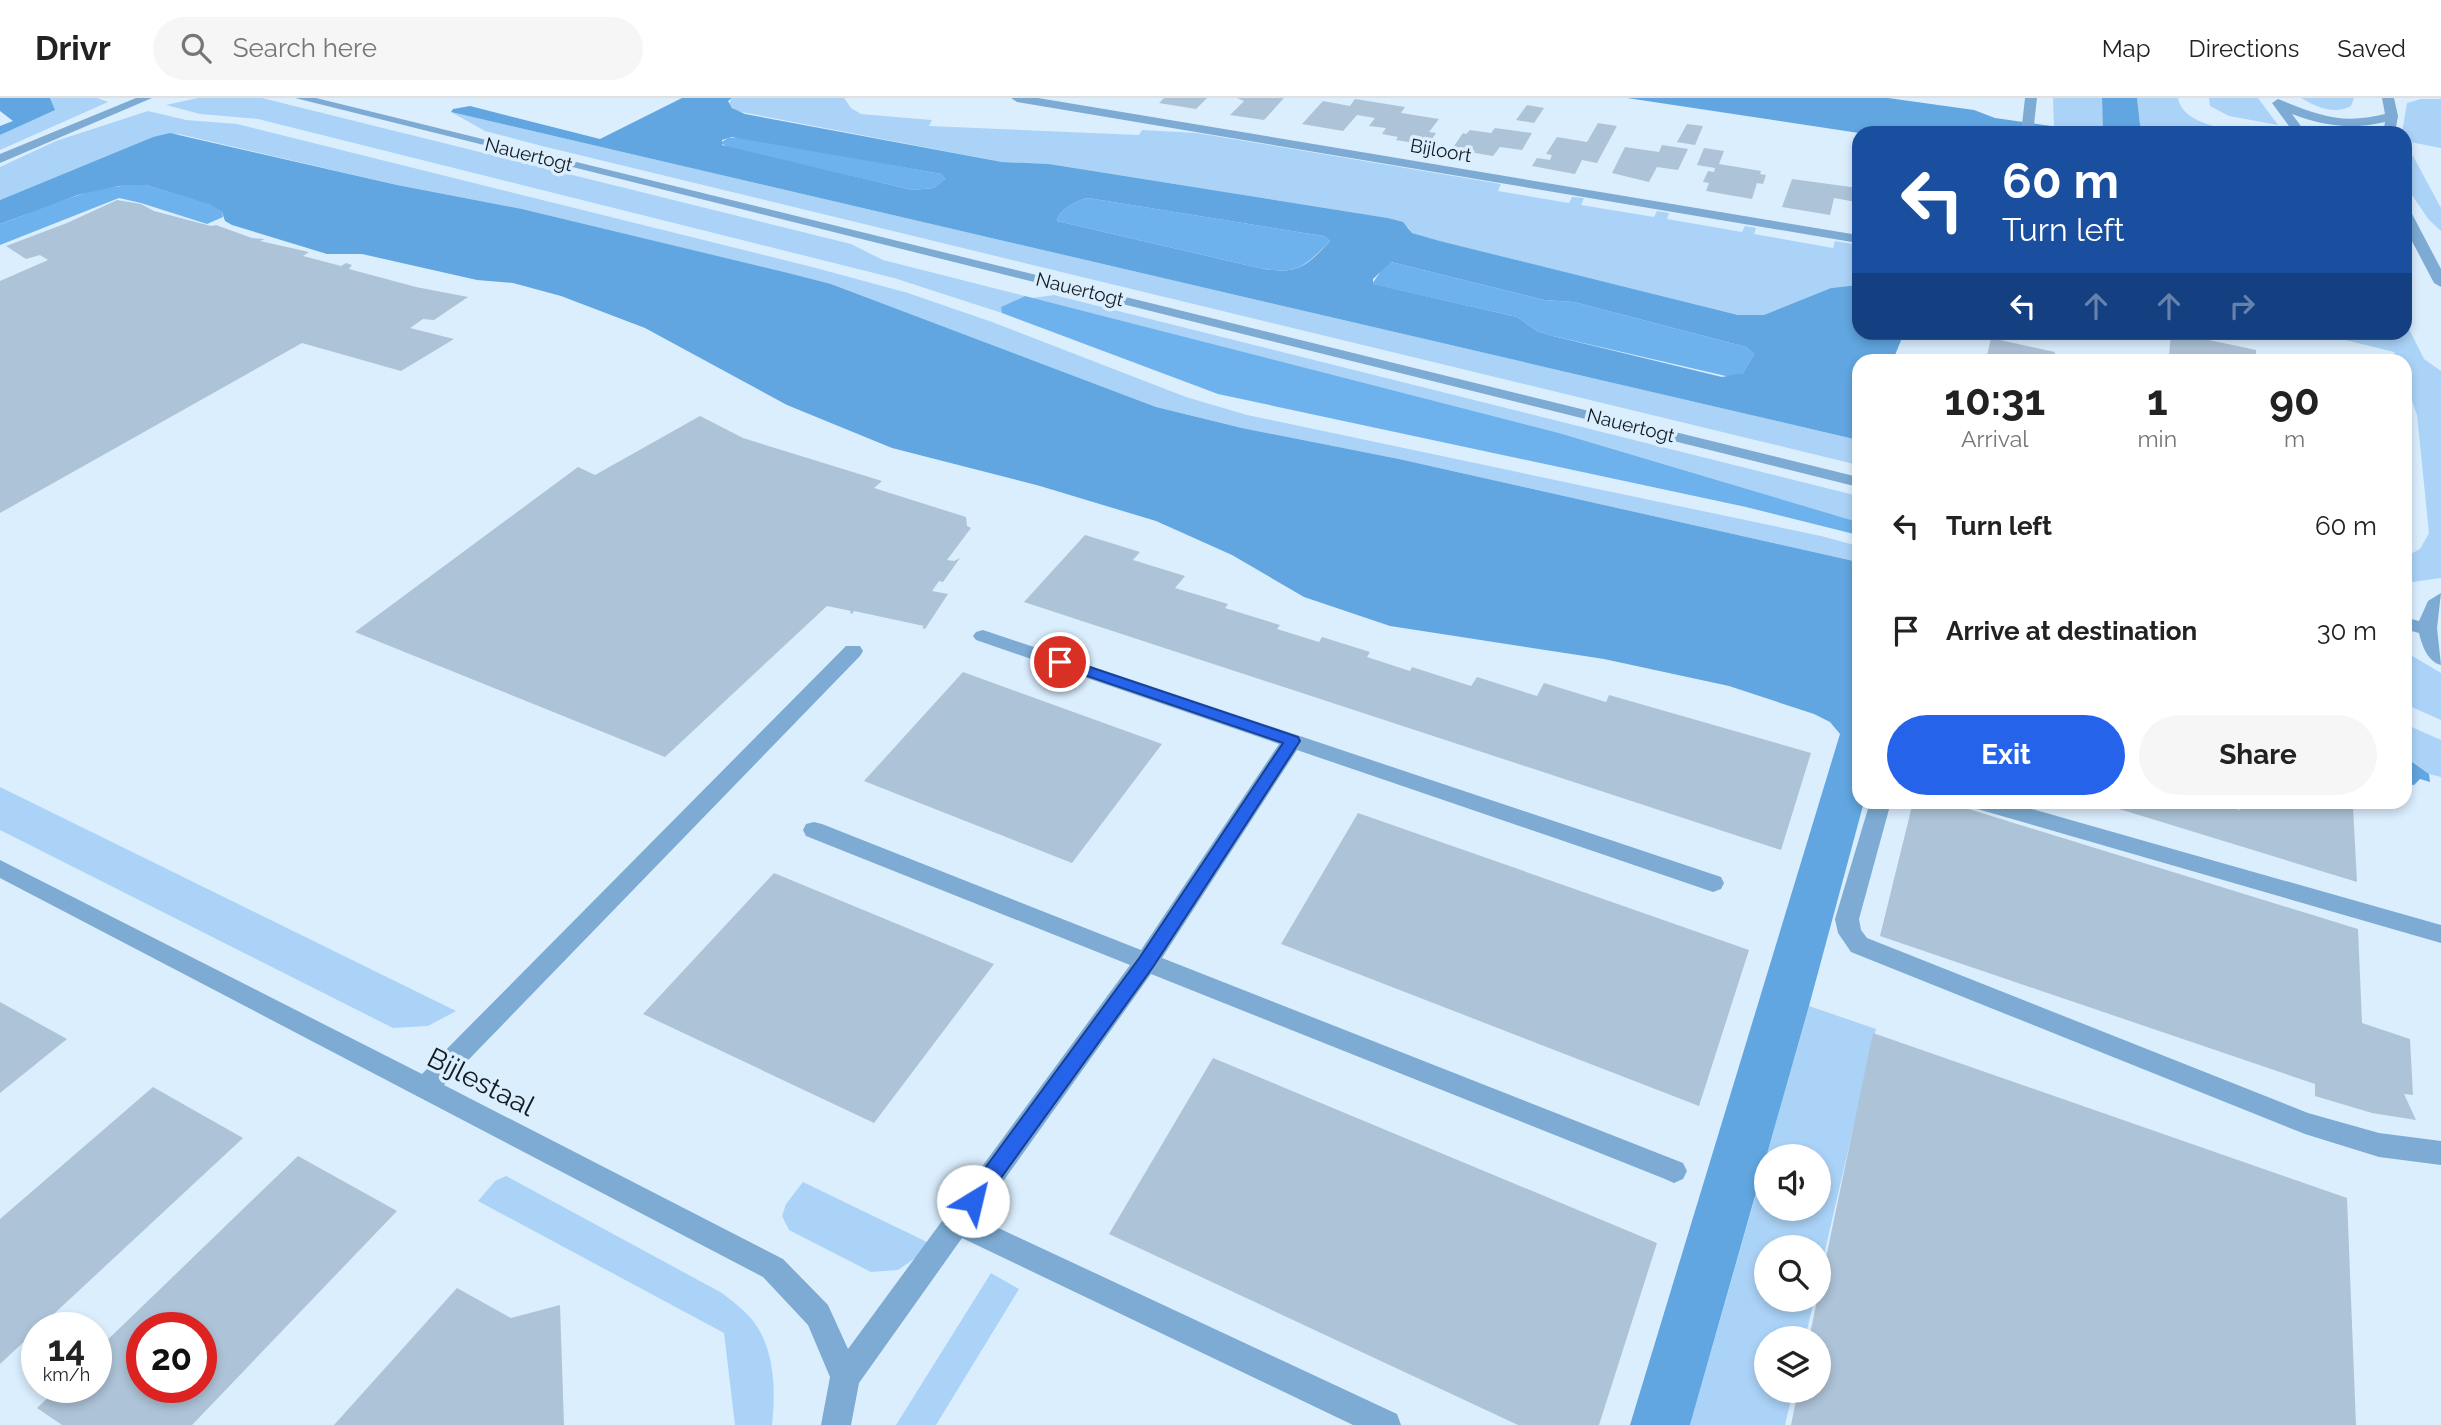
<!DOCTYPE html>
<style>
:root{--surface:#fff;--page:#f6f6f6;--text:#222;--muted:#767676;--line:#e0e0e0;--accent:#2563eb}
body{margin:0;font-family:Raleway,sans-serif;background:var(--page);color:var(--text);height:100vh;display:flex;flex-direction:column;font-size:26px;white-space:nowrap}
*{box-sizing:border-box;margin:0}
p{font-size:23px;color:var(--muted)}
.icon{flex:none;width:38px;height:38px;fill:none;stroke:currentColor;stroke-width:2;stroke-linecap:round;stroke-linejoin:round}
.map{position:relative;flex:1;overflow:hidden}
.drawer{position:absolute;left:1852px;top:256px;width:560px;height:455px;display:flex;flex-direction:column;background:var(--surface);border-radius:21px;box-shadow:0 4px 10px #0003}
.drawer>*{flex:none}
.hud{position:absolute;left:1852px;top:28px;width:560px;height:214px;border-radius:21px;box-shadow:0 4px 10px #0003;background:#1a4fa0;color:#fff;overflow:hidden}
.buttons{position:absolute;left:1754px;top:1046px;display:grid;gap:14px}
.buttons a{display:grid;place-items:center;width:77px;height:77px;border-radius:50%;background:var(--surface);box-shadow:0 4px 10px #0003;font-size:35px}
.speed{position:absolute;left:21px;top:1214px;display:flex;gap:14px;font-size:35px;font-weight:700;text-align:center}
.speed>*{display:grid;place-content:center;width:91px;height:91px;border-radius:50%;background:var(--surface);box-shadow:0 4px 10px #0003;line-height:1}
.speed small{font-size:18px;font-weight:400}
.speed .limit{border:10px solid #d22;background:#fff;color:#111}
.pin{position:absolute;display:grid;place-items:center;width:60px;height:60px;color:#fff;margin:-30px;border:4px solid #fff;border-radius:50%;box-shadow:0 2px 7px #0007}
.me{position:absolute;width:77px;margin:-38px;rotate:36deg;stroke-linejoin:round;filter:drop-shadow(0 0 5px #0008)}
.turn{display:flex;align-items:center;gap:24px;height:147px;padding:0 35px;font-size:32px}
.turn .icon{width:91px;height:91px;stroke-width:2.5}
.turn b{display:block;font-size:49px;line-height:60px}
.lanes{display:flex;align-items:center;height:66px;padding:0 35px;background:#0003;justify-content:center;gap:35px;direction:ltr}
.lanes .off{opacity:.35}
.eta{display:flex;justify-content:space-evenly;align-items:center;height:119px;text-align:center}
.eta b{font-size:42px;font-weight:700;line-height:49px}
.primary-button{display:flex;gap:14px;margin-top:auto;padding:14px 35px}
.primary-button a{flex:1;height:80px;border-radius:42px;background:var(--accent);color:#fff;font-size:28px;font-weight:700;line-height:80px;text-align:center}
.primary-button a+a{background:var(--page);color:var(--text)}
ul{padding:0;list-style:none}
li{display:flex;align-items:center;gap:21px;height:105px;padding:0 35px}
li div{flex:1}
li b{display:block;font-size:26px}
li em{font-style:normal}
header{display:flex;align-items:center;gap:42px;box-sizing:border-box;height:98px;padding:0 35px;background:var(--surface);border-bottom:2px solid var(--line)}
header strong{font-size:33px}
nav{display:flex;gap:38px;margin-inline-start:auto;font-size:24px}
.search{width:490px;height:63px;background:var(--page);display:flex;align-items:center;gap:18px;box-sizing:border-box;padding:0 24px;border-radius:38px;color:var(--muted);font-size:26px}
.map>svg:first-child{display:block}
.green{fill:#abd3f7}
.forest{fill:#6db2ed}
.water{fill:#61a6e0;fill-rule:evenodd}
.building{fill:#adc3d7;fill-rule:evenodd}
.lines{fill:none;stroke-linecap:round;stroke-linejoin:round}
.minor{fill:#7dabd3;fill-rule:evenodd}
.route{fill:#2563eb;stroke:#184099;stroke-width:2}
.labels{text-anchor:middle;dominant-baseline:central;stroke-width:7;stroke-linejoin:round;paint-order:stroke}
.far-street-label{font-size:19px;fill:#141c23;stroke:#dbeefe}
.near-street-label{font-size:28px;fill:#141c23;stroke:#dbeefe}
</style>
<header>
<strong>Drivr</strong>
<div class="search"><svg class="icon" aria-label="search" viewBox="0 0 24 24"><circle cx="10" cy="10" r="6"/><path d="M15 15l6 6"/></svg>Search here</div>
<nav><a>Map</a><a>Directions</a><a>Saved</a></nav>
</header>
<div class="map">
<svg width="2441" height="1327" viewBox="0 0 2441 1327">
<rect width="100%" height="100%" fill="#dbeefe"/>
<path class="green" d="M50,0H97L108,4L0,52V37L54,11Z
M198,0H262L851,146L883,162L1025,198L1002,209V215L894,180L258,21L200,16L166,7Z
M732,0H844L851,10L861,16L932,22L929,28L1139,37L1142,32L1197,35L1501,86L1498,93L1569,105L1572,99L1584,100L1581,107L1654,119L1657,113L1669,115L1667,121L1742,134L1745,128L1756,130L1754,136L1833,150L1835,143L1858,147V187L1831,190L1764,217H1738L1440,143L1412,135L1408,129L1388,120L1049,66L1002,64L736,13L729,6Z
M2053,0H2102L2104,31L2079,32L2054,29Z
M2137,0H2178C2183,27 2225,30 2248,35H2141Z
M2209,0H2258L2278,27L2229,18L2210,8Z
M2301,0H2354L2351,8C2334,17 2316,9 2301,0Z
M2421,1H2441V50L2405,43L2404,35H2402L2407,5Z
M148,13L186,22L237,26L816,170L908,195L992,224L1186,299L1247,317L1821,438L1858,448V464L1399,361L1242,330L1156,309L831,186L522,111L397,87L179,36L153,39L0,102V69L56,43Z
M451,14L1858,342V367L542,48L485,33Z
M2405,55L2413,58L2441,110V133L2429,122L2405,87Z
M1054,197L1858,398V424L1559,335L1032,200Z
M2405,223L2424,261L2441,273V480L2405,485V459L2420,451L2429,435L2417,317L2405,283L2404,262H2397L2394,254L2317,235L2404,234Z
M2404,553L2441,575V622L2405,606Z
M2405,626L2441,642V679L2429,676L2405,658Z
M0,689L456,913L428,928L393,930L0,732Z
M1809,908L1876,931L1818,1183V1150H1766V1202H1814L1805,1241H1766V1293H1793L1785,1327H1690L1766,1061V1111H1818V1059H1766Z
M506,1078L722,1195C731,1202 740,1209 747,1216C775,1244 776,1291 772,1327H735L724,1235L478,1103L495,1083Z
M803,1084L927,1144L918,1158L898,1172L871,1174L789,1132L782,1118L786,1106Z
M991,1175L1019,1191L936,1327H896Z"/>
<path class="forest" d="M741,39L930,74L941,76L945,81L934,90L912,92L728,49L720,45L728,40Z
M146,87L212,107L222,114L223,119L207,126L141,105L119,100L0,147V126C47,109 94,85 146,87Z
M1088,100L1304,135L1324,138L1330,143C1304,169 1298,177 1259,170L1057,123C1060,110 1076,103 1088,100Z
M1391,164L1544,202L1574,204L1746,249L1754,256L1743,275L1730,279L1553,238L1537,233L1517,219L1372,186L1385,167Z
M1025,198L1559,335L1858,424V437L1746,409L1218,296L1002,215L1001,209Z"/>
<path class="water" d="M0,0H50L55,12L0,37V28L13,23L0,13Z
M682,0H732L728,3L732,10L745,16L1002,64L1049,66L1388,120L1403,124L1412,135L1440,143L1738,217H1764L1831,190L1858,187V234L1904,235L1893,262H1858V342L451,14L453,11L470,8L600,41ZM732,39L930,74L941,76L945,81L934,90L912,92L722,47V42ZM1088,100L1304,135L1324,138L1330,143C1305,170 1297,177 1259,170L1057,123C1060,110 1076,103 1088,100ZM1391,164L1544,202L1574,204L1746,249L1754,256L1743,275L1722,279L1553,238L1537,233L1517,219L1373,186V181Z
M1627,0H1888L1974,12L1995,20L2079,32L2103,30L2102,0H2137L2141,35H1859Z
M170,35L397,87L522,111L788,175L831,186L1156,309L1242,330L1399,361L1858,464V704H1864L1809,908L1690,1327H1630L1840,636L1830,624L1814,616L1729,588L1604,561L1390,528L1304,499L1232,457L1156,423L1040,388L892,350L787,307L645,230L561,198L513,185L477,182L362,156H327L232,127L225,123L222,114L211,107L146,87L119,88L78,97L0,126V102L153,39Z
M2404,658L2429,676L2430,684L2420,681L2414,687L2405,686Z"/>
<path class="building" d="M1164,0H1207L1196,11L1159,5Z
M1237,0H1284L1264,22L1230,17L1244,3Z
M1355,1L1405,9L1401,15L1439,21L1429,34L1436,35L1430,44L1422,43L1420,46L1396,42L1398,39L1382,36L1386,30L1369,28L1375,20L1357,17L1343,33L1302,26L1323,3L1350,8Z
M1527,7L1544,10L1534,25L1516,22Z
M1598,25L1617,28L1597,65L1582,62L1575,76L1532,68L1537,60L1550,62L1552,57L1546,56L1557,39L1587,44Z
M1687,26L1703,28L1695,47L1677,44Z
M1495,30L1532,35L1522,52L1500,49L1493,58L1452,51L1463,35L1466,36L1470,32L1491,35Z
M1662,47L1688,51L1678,72L1657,69L1649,84L1612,75L1625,49L1659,54Z
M1704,50L1724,53L1719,66L1761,73L1760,76L1766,77L1763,86L1757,85L1752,101L1706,93L1709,85L1703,84L1708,73L1714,74L1715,70L1697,67Z
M1792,81L1858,90V96L1856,104L1834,100L1830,117L1782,109Z
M117,102L141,106L154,113L211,128L216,127L252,140L265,141L260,143L309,154L303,158L341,168L346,165L352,167L349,171L416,189L468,199L434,222L423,221L410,230L454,241L401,273L302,245L0,415V183L48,162L40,157L26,161L6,148L67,125Z
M2171,234L2256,252V262H2187L2169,259Z
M1991,240L2055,254L2053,262H1986Z
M700,318L743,340L882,383L874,390L966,419L967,428L971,430L947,462L954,463L960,460L943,484L939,483L932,493L948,496L925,531L922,530L924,528L854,513L852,516L850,515L851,513L827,508L665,659L355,534L578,369L595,377Z
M1085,437L1140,454L1133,462L1185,478L1175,490L1228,506L1225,510L1280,527L1277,531L1319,544L1322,539L1370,554L1367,559L1410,573L1412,569L1471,588L1477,579L1537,598L1544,585L1606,604L1609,597L1811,655L1781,752L1024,504Z
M963,574L1162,646L1072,765L864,683Z
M1913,704H1946L2358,831L2362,925L2410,941L2413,997L2404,996L2416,1022L2372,1015L2315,998V986L1880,838Z
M2117,704H2209L2240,712L2239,704H2336L2353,709L2357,784L2116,710Z
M1358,715L1749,852L1699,1008L1281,846Z
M774,775L994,866L874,1025L643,916Z
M0,904L67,941L0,995Z
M1873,935L2347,1100L2356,1327H1791L1798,1293H1818V1241H1809Z
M1213,960L1657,1145L1599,1327H1518L1109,1136Z
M153,989L243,1040L0,1266V1121Z
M298,1058L397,1113L192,1327H62L37,1310L58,1290H96V1253ZM142,1230H201V1290H142Z
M457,1190L511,1220L560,1207L564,1327H334Z"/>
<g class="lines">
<path class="minor" d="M136,0H152L0,65V56Z
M295,0H316L1858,379V389Z
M1011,0H1038L1858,137V145L1017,4Z
M2025,0H2037L2033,35H2021Z
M2382,0H2394L2398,18L2395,35H2383L2385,24C2351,32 2324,28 2292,16L2306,35H2294L2272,5L2278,1C2318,17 2342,27 2385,16Z
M2404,110L2411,114L2441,171V189L2434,185L2404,128Z
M2441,495L2437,530L2441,567C2428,564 2422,548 2419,535L2404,531V519L2419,523L2428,503Z
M983,532L1721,779L1724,785L1721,791L1713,794L1297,652L1162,860L1683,1065L1687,1073L1683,1081L1674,1085L1665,1081L1151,876L977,1120L1397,1316L1401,1327H1353L962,1140L859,1285L851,1327H821L830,1279L808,1227L763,1179L0,780V762L422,976L846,548H860L863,553L860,558L444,987L783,1161L828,1207L848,1251L1130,867L806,738L803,732L806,726L814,724L822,726L1141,852L1279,646L976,542L973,538L976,534Z
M1870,704H1891L1859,821L1861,832L1867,840L2308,1015L2379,1035L2441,1043V1067L2379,1059L2305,1036L1851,854L1838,835L1835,821Z
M1970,704H2007L2441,827V845L1981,712L1973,710Z"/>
</g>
<path class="route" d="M1060,559L1298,639L1300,643L1153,869L980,1109L973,1112L966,1109L963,1103L966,1096L1140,859L1283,645L1055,567L1053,564L1055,560Z"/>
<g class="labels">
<g class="far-street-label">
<text transform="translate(1441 52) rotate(10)">Bijloort</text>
<text transform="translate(529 56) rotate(14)">Nauertogt</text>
<text transform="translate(1080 191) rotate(14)">Nauertogt</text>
<text transform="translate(1631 327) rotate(14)">Nauertogt</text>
</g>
<g class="near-street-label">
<text transform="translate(481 984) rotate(27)">Bijlestaal</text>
</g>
</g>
</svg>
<div class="buttons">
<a><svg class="icon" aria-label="sound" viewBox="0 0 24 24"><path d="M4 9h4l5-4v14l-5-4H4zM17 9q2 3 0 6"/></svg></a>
<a><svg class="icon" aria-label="search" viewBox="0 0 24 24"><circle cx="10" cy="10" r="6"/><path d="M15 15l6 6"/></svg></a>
<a><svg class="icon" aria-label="layers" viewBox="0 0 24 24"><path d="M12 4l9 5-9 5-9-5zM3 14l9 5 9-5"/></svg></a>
</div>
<div class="speed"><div>14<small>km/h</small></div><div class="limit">20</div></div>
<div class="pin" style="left:1060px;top:564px;background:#d93025"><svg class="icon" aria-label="arrive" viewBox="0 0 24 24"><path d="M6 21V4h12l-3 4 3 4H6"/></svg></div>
<svg class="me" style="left:973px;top:1103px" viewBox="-20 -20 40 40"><circle r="19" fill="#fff"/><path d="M0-13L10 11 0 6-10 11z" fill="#2563eb"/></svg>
<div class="hud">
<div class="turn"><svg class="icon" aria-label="left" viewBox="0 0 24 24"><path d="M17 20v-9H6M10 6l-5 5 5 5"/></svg><div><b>60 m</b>Turn left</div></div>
<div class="lanes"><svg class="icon" aria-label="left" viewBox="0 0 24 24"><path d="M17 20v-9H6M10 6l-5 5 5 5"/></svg><svg class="icon off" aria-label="ahead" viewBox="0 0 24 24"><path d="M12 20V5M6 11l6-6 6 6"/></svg><svg class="icon off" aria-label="ahead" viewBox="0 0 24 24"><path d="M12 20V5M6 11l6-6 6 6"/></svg><svg class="icon off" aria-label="right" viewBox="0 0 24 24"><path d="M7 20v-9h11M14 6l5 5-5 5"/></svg></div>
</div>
<section class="drawer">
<div class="eta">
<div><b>10:31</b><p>Arrival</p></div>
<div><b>1</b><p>min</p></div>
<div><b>90</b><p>m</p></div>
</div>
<ul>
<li><svg class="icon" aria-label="left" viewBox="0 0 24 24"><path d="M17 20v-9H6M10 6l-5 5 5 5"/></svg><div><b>Turn left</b></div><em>60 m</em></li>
<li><svg class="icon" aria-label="arrive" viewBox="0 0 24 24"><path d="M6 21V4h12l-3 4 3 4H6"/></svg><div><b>Arrive at destination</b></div><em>30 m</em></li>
</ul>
<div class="primary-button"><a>Exit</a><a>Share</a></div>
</section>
</div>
